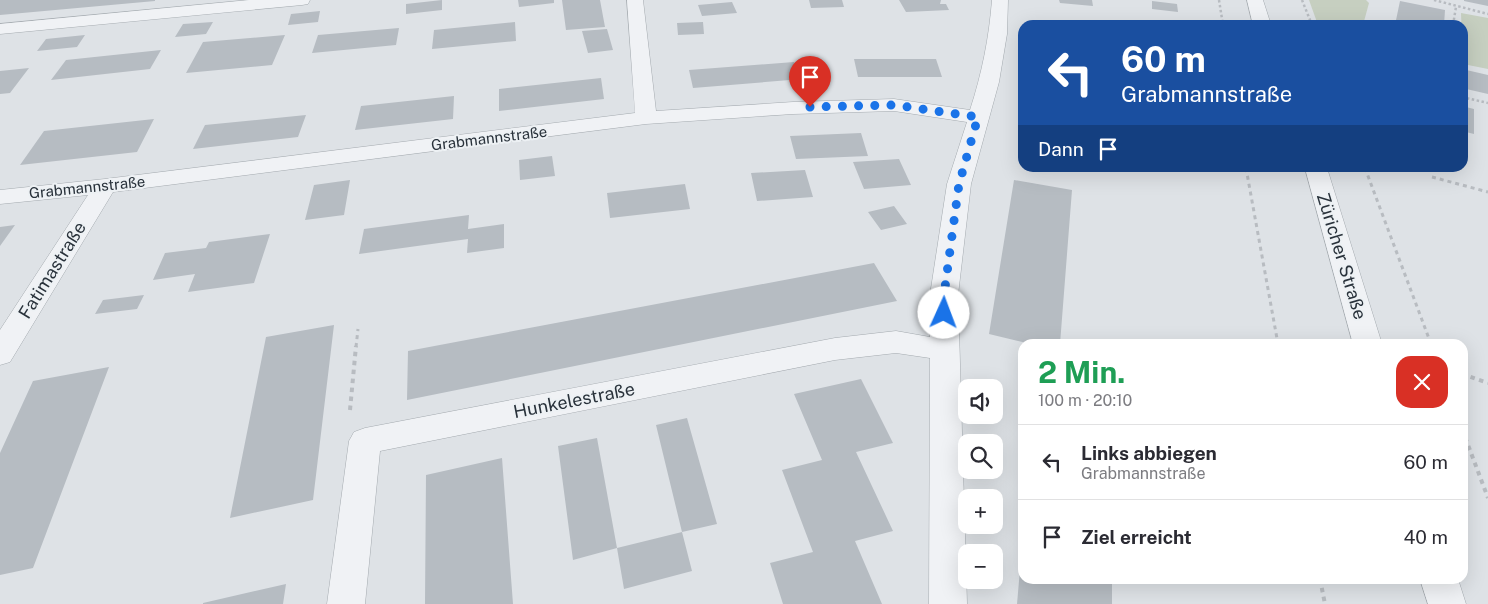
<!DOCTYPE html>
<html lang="de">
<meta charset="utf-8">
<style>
:root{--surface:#fff;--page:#f7f7f7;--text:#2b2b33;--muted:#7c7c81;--line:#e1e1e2}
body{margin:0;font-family:"Public Sans",sans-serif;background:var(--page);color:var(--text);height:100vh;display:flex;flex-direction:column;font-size:19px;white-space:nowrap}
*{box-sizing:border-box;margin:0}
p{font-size:16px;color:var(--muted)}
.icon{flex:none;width:28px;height:28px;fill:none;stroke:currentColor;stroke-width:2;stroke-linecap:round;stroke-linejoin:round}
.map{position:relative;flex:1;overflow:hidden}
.details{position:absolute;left:1018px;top:339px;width:450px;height:245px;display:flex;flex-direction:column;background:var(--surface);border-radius:15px;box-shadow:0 5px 20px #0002}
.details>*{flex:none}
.top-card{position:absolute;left:1018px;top:20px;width:450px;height:152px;border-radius:15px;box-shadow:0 5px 20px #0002;background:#1a4fa0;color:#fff;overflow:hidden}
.fabs{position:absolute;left:958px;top:379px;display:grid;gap:10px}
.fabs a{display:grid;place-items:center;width:45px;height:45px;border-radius:10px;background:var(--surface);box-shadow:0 5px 20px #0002;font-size:25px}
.pin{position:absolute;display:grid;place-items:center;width:42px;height:42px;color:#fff;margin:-51px -21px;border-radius:50% 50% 50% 0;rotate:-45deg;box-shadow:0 0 5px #0007}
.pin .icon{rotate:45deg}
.me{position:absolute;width:55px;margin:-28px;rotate:2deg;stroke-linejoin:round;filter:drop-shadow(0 0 4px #0008)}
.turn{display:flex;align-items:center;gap:18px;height:105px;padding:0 20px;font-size:22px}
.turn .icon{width:65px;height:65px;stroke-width:2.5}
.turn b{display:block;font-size:35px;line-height:42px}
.then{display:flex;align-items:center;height:48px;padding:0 20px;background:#0003;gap:10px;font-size:19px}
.round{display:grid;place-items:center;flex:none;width:52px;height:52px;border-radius:15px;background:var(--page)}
.headline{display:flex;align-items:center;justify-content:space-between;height:85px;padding:0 20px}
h1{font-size:30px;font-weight:700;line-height:38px;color:#1e9e55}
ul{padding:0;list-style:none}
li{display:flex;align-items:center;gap:15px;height:75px;padding:0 20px;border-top:1px solid var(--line)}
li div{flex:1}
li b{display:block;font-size:19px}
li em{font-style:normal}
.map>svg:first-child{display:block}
.green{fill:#c6cfc0}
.building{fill:#b6bcc2}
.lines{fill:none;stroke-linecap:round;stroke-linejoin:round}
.minor-casing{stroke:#a4aaaf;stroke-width:1}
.path-far2{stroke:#b8bcc1;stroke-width:2.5;stroke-dasharray:2.5 2.5;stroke-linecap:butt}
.path-far1{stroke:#b8bcc1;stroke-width:3;stroke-dasharray:4 4;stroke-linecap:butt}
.path{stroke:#b8bcc1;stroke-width:4;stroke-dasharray:4.5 4.5;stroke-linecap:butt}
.minor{fill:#f0f2f5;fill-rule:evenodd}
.route{stroke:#1a73e8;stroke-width:9;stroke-dasharray:0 16.2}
.labels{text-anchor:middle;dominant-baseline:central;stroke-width:4;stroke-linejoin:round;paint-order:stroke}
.far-street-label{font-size:15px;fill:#29323b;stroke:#edf1f4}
.street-label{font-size:18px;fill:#29323b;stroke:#edf1f4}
</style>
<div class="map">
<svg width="1488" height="604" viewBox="0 0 1488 604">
<rect width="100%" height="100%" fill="#dee2e6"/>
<path class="green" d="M1309,0H1366L1369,3L1363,25H1318Z
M1461,13L1488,18V69L1463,64Z"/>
<path class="building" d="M0,0H155V1L0,15Z
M442,0V10L406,14V4Z
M518,0H554V3L519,7Z
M562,0H600L605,27L566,30Z
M809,0H842L844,7L811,8Z
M899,0H941L940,4H946L949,10L906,12Z
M1059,0H1092L1093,6L1060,3Z
M1464,0H1488V6L1464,1Z
M1152,1L1177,4L1178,12L1152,9Z
M1400,1L1445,10L1444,25H1395Z
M732,2L737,13L702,16L698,5Z
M320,11L318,22L288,25L291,14Z
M213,22L206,34L175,37L183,24Z
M515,22L516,41L432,49L434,30Z
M703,22L704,34L678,35L677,23Z
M399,28L396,45L312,53L318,35Z
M607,29L613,50L588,53L582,31Z
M85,35L77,47L37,51L46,39Z
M285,35L272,65L186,73L203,42Z
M161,50L150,69L51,80L66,60Z
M854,59H936L942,77H858Z
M794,62L802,79L693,88L689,70Z
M29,68L10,93L0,94V71Z
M1462,69L1488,75V94L1462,88Z
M601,78L604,99L499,111V89Z
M454,96L453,119L355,130L361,106Z
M1462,106L1474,109V134L1462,131Z
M306,115L298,137L193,149L205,125Z
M154,119L137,152L20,165L44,131Z
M861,133L868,156L796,159L790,136Z
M552,156L555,176L520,180L519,160Z
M899,159L911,185L864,189L853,162Z
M805,170L813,197L757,201L751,173Z
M350,180L344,215L305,220L314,185Z
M1014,180L1072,190L1060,344H1031L989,334Z
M685,184L690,209L610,218L607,193Z
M894,206L907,224L881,230L868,212Z
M469,215L468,229L504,224V248L467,253L468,239L359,254L364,229Z
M15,225L0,246V227Z
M270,234L254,283L188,292L195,274L153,280L165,253L206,248L209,242Z
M874,263L897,301L407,400L408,351Z
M144,295L137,309L95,314L103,300Z
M334,325L313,500L230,518L266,337Z
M109,367L33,568L0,575V453L33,381Z
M861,379L893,443L856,452L893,531L855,541L882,604H783L770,563L813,552L782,470L822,460L794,394Z
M687,418L717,524L682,532L656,425Z
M597,438L617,548L573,560L558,446Z
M502,458L513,604H425L426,475Z
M682,532L692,571L624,589L617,548Z
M1021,558L1022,579H1112V604H1017Z
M286,584L283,604H203V603Z"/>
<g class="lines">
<defs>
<path id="minor" d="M249,0H310L308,4L302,5L0,34V24Z
M627,0H643L656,111L793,102L894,99L970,110C982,73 989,38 992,0H1008L1007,34L999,82L971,184L958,295L967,604H929L930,358L896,353L835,360L380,451L365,604H327L349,441L354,432L365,428L835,338L896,331L930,337V295L947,184L967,122L894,111L793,114L646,124L113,192L10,362L0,365V330L88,195L0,204V190L105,179L635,113Z
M1247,0H1263L1271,25H1253Z
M1305,168H1327L1382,344H1353Z
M1420,579H1458L1466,604H1428Z"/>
</defs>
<use href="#minor" class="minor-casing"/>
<path class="path-far2" d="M1219,0L1223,25
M1302,0L1312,25
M1434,0L1488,14
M1453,25L1456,7
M1462,97L1488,103"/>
<path class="path-far1" d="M1246,168L1278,344
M1365,168L1431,344
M1432,177L1488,192
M356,347L358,329"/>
<path class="path" d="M1462,374L1488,383
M350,410L356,346
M1462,429L1488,498
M1320,579L1325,604"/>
<use href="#minor" class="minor"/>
</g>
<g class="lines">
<path class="route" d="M810,107L894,105L978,117L959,184L944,295V313"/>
</g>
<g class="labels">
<g class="far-street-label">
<text transform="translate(489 138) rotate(-7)">Grabmannstraße</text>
<text transform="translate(87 187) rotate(-6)">Grabmannstraße</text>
</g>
<g class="street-label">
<text transform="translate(1342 256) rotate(73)">Züricher Straße</text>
<text transform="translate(52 270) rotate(-58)">Fatimastraße</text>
<text transform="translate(574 400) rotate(-11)">Hunkelestraße</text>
</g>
</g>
</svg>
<div class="fabs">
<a><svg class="icon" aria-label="sound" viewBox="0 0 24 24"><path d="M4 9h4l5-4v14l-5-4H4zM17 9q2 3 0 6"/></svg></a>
<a><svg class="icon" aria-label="search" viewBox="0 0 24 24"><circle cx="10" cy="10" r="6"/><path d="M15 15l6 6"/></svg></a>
<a>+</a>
<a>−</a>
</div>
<div class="pin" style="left:810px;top:107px;background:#d93025"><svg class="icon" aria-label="arrive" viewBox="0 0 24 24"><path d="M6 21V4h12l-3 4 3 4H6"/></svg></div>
<svg class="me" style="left:944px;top:313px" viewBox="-20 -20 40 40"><circle r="19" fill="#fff"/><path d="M0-13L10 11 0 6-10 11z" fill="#1a73e8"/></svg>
<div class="top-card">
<div class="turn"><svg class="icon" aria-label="left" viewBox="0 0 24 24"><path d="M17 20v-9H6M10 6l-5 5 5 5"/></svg><div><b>60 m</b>Grabmannstraße</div></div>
<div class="then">Dann<svg class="icon" aria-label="arrive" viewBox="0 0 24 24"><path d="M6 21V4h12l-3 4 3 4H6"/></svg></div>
</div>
<section class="details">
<div class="headline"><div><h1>2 Min.</h1><p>100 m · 20:10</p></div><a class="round" style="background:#d93025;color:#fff"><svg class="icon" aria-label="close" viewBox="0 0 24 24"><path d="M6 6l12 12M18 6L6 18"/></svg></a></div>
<ul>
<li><svg class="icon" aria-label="left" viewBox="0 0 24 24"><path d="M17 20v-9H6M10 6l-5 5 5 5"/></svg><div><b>Links abbiegen</b><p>Grabmannstraße</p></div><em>60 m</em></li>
<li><svg class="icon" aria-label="arrive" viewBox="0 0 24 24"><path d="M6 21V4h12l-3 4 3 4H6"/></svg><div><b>Ziel erreicht</b></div><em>40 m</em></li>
</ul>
</section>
</div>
